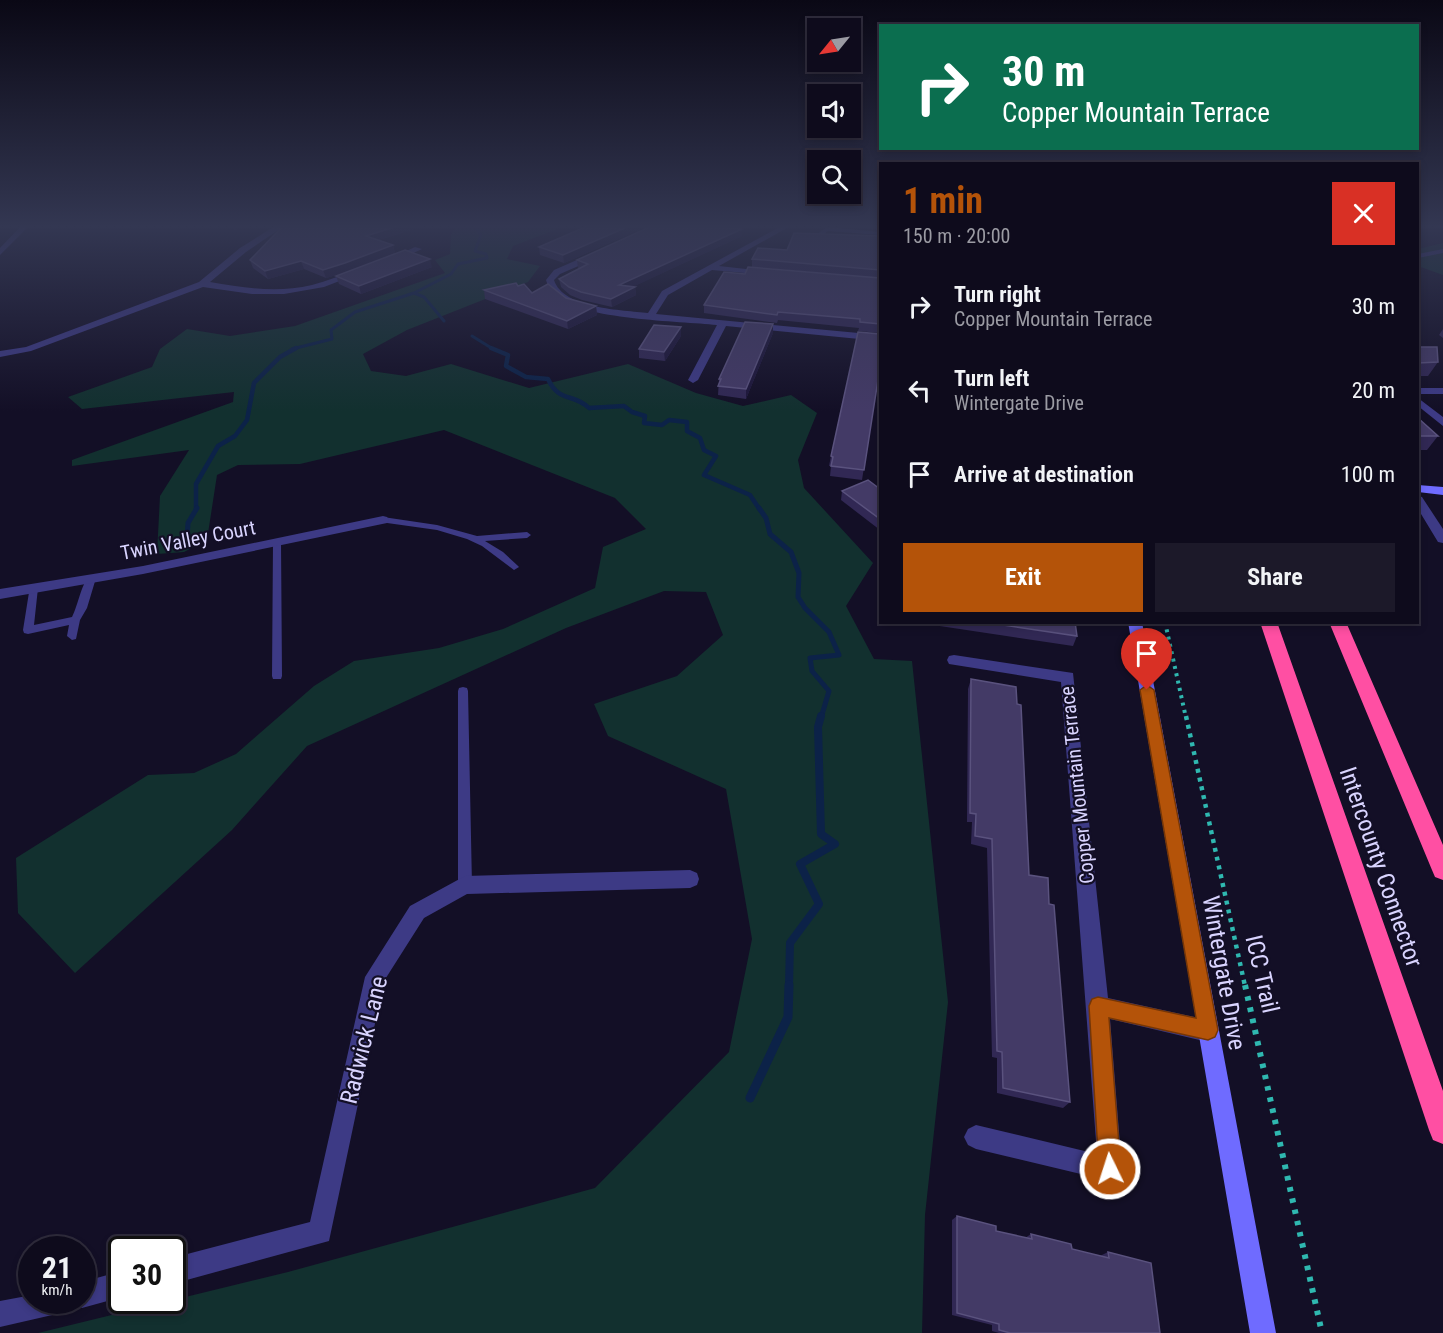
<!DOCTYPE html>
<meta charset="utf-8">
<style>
:root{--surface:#0e0b1c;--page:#1c1929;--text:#f1f3f6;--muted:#9b9ba3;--line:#2e2b3b;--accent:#b45309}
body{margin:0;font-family:"Roboto Condensed",sans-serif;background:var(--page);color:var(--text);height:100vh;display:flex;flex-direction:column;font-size:22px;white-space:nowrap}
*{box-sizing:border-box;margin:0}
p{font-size:20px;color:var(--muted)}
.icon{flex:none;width:33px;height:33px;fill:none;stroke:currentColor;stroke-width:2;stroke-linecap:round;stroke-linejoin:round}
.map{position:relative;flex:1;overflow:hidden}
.sheet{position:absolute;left:879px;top:162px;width:540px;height:462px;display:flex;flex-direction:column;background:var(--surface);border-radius:0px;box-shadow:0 3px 9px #0003,0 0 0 2px var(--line)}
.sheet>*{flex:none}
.hud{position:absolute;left:879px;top:24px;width:540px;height:126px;border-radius:0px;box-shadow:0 3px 9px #0003,0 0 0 2px var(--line);background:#0b6e4f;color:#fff;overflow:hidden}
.needle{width:39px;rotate:240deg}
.fabs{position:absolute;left:807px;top:18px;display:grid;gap:12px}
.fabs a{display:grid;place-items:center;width:54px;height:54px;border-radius:0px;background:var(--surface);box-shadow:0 3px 9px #0003,0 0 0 2px var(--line);font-size:30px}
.speed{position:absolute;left:18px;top:1236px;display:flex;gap:12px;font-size:30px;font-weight:700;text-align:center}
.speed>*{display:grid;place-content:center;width:78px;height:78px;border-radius:50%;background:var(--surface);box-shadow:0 3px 9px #0003,0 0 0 2px var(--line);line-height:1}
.speed small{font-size:15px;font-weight:400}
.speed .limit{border:3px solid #111;border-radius:9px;background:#fff;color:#111}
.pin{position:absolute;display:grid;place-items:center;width:51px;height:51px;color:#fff;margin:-62px -26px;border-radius:50% 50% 50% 0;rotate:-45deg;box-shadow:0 0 6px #0007}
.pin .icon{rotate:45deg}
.me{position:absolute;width:66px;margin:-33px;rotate:356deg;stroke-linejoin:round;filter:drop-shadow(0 0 4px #0008)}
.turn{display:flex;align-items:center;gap:21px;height:126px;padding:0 24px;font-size:27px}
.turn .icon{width:78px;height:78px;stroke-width:2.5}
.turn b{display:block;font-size:42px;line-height:51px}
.round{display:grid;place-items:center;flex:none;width:63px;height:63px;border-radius:0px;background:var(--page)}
.headline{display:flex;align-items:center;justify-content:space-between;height:102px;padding:0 24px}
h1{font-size:36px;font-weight:700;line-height:45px;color:var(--accent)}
.action{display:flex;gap:12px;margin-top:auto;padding:12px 24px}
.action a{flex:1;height:69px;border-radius:0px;background:var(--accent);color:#fff;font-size:24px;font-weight:700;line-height:69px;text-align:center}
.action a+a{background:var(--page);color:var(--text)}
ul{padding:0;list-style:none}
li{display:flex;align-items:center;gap:18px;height:84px;padding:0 24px}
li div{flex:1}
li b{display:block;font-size:22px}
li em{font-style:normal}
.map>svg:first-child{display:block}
.green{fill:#12302f}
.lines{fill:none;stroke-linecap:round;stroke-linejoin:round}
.stream-far4{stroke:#0c2248;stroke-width:3}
.stream-far3{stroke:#0c2248;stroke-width:4.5}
.stream-far2{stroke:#0c2248;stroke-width:5}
.stream-far1{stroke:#0c2248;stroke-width:8}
.stream{stroke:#0c2248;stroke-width:9}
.path-far2{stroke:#2fb8b0;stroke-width:4;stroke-dasharray:3 4.5;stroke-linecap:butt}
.path-far1{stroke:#2fb8b0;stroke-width:4.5;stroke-dasharray:4 5;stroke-linecap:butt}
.path{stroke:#2fb8b0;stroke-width:6;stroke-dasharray:4.5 7;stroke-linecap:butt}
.lane{fill:#3d3a85;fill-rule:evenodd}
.street{fill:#3d3a85;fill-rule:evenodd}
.secondary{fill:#6f6bff;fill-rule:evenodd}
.highway{fill:#ff4fa3;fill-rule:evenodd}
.wall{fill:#312854}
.shaded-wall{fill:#1d163a}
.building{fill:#433a66;stroke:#5a527e;stroke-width:1.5}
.route{fill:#b45309;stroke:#753606;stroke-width:1.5}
.labels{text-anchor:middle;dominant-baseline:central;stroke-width:4.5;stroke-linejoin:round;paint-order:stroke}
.street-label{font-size:20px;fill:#d9d4ff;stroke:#130f26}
.near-street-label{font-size:24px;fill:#d9d4ff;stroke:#130f26}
</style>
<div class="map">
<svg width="1443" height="1333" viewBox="0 0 1443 1333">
<rect width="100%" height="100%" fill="#130f26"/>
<path class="green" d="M457,224H570L513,246L507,259L540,266L528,282L407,330L363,354L371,371L406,376L451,364L529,388L628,364L696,393L743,406L791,395L817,413L798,460L804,488L873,563L846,606L874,659L912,661L948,1002L925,1215L922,1333H38L288,1272L595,1188L729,1052L752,939L726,789L608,736L594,704L677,676L723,635L706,592L664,591L566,628L307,746L232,830L75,973L18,913L16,858L148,775L194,773L236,754L314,686L354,661L439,648L503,629L595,588L603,547L646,529L615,498L444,430L300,464L238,465L217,475L207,540L184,552L157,554L160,496L189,450L72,466V460L233,402L234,392L82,409L68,397L152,367L160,349L187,329L230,336L295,326L445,273L435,260L450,254L451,235Z
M1443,243V275L1418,266V249Z"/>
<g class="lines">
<path class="stream-far4" d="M444,321L424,297L414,293L451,274L458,264L487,258L486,254L475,251L481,235L473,224
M472,336L493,349
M292,349L332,339L331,330L355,312L414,293"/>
<path class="stream-far3" d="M491,348L508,355L506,366L526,377L548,379C559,403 574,393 589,408L624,406L632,412L645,416L644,423L662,425L669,420L687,422V431L700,438L704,450L716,456L704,475L750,495L760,510
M196,510V484L218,446L235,436L247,420L254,383L280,357L296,348"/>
<path class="stream-far2" d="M759,508L766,518L770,534L791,552L799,573L798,597L805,608L829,632L839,655L810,658L812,671L829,691L821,718
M187,539L188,523L197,508"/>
<path class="stream-far1" d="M789,986L790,943L819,904L800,864L835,844L821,834L818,727L821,716"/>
<path class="stream" d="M750,1098L788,1017L789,985"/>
<path class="path-far2" d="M1165,622L1186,718"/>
<path class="path-far1" d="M1186,716L1245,986"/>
<path class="path" d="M1245,985L1322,1333"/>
<path class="lane" d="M827,227L880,232V235L828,231L821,236H817V234Z
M1443,249V253L1418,258V254Z
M383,517L437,525L477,536L527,532L531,535L527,538L485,541L503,552L517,565L519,567L514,570L482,546L467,539L437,530L380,522V518Z
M277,539L281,542L282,676L281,679H273L272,676L273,542Z
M91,575L96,578L87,608L80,620L76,639L72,640L67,636L69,625L28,634L24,633L23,630L30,586H36L38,588L34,625L72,617C78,606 82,580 91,575Z
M463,687L467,688L468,691L472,885L470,889L465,891L460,889L458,885V691L459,688Z"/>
<path class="street" d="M23,224H31L0,255V248Z
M278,224H287L246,252L210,282C245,288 277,293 312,285C327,281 341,275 356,271L360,273L324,287L284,294H252L203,287L31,351L0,357V351L26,347L199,282L240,248Z
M785,224H794L719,266L764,271H767V275L712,270L668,295L656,314L880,335V341L726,326L698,380L693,383L688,380L717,325C679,321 583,320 555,296C550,291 548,286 546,280L554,270L593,253H599V257L560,274L554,280C563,309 623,310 648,313L662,291Z
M415,247L422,249L396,261L389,259Z
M1418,388H1443V394H1418Z
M1418,398L1443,417V426L1418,406Z
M1418,496L1422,497L1443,529V543L1438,542L1418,509Z
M383,516L387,517L389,520L387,523L143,574L0,599V589L143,566Z
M954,655L1073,673L1108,998L1208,1020L1216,1023L1219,1031L1216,1039L1208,1042L1110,1019L1122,1169L1118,1177L1110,1181L976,1149L968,1145L964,1137L968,1129L976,1125L1097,1154L1061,682L949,664L947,660L949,656Z
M690,870L697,873L699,879L697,885L690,888L467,894L424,918L384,981L329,1241L172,1284V1258L310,1222L365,977L410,906L465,876Z
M122,1271V1297L82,1308L73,1303L70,1309L61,1313L0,1327V1301L32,1295V1300H82V1282Z"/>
<path class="secondary" d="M1433,224H1443V228Z
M1418,485L1443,487V495L1418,492Z
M1128,622H1142L1276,1333H1250Z"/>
<path class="highway" d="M1260,622H1277L1443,1091V1144L1433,1140L1429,1130Z
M1329,622H1346L1443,845V880L1435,877L1432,870Z"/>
</g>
<path class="wall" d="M226,224H249L235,230Z
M289,224H430L379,240L393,245L395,253L432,267L361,294L339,284L336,276L346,272L326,278L304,269L268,279L253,268L250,260Z
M592,224H652L564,263L540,255L539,247Z
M656,224H758L742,230V236L634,286L635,287L636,295L612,307L582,300L570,295L561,287L559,279L579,269L578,268L577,260Z
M828,224H880V230L828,225Z
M880,236V333L858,331L859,328L778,320L777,323L704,313V305L745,274L880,278L752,267V259Z
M518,286L532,293L566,298L596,306L597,315L568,329L485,299L484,290Z
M1443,329V338L1439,335Z
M773,333L746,399L718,395L719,379Z
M681,336L665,361L639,358V349Z
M1418,347L1438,362L1428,376H1418Z
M880,367L862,480L830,476L831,466H829L831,456Z
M1418,418L1438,436L1427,450H1418Z
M880,489V530L841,500L842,491Z
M913,622H1075L1077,636L1073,646Z
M971,679L1029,875L1049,904L1070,1102L1063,1108L997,1093V1058L992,1057L987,848L971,844L972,822H967L968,689Z
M957,1216L996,1231L1025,1238L1031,1234L1072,1249L1100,1256L1108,1252L1160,1333H999L992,1331V1325L952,1315V1220Z"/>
<path class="shaded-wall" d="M233,224H249L235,230Z
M404,224H430L369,243L366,236Z
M634,224H652L564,263L563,255Z
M739,224H758L742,230V236L620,293L619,285L729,228Z
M393,245L395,253L348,272L326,278L323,270Z
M430,259L432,267L361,294L359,286Z
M301,261L304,269L268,279L265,271Z
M635,287L636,295L612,307L611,299Z
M596,306L597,315L568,329L567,321Z
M773,324V333L746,399V389Z
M681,327V336L665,361L664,352Z"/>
<path class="building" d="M289,224H404L366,236L393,245L345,263L323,270L301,261L265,271L250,260L282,227Z
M592,224H634L563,255L539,247Z
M656,224H739L729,228L742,229L619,285L635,287L611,299L581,292L569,287L559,279L588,264L577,260Z
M794,233L880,236V270L752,259L758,248L787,250Z
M405,250L430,259L359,286L336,276Z
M748,267L880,278V324L860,322V319L778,312L777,315L704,305L724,272L745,274Z
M516,283L518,286L524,284L532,293L548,284L566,298L596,306L567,321L484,290Z
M745,322L773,324L746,389L718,386L721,379H719Z
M654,325L681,327L664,352L639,349Z
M858,332L880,334V367L864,470L831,466L833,457L831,456Z
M1418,347H1437L1438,362L1418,363Z
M1418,418L1438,436H1418Z
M868,480L880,489V519L842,491Z
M983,622H1075L1077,636L1010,626Z
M971,679L1016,687L1017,704L1021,705L1029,875L1048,878L1049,904L1054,905L1070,1102L1003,1088L1002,1052L997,1051L992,839L975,836L976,814L970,813Z
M957,1216L996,1226V1231L1032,1239L1031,1234L1071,1244L1072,1249L1109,1258L1108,1252L1151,1263L1160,1333H1010L999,1330V1324L957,1313Z"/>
<linearGradient id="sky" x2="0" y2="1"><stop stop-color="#0a0815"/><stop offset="0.55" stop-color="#333752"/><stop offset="1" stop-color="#333752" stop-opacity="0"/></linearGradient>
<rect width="1443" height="411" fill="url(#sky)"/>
<path class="route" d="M1147,685L1154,690L1218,1030L1215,1037L1208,1040L1109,1018L1121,1169L1118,1177L1110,1180L1103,1177L1099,1169L1089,1006L1092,999L1098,997L1196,1018L1140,690Z"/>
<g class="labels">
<g class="street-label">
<text transform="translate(188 540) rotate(-11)">Twin Valley Court</text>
<text transform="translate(1077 785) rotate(-96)">Copper Mountain Terrace</text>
</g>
<g class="near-street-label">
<text transform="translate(1381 867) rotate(71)">Intercounty Connector</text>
<text transform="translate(1224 973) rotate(80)">Wintergate Drive</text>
<text transform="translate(1262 974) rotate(77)">ICC Trail</text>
<text transform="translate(364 1040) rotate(-76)">Radwick Lane</text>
</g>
</g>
</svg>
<div class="fabs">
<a><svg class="needle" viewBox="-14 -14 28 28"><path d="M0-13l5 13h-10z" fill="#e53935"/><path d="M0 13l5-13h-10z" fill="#9b9ba3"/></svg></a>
<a><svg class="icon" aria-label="sound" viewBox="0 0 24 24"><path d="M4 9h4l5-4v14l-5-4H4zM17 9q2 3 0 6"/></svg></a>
<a><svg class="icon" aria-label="search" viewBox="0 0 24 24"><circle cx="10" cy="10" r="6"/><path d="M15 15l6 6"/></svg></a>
</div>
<div class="speed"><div>21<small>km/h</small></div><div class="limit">30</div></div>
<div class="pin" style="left:1147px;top:690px;background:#d93025"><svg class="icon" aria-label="arrive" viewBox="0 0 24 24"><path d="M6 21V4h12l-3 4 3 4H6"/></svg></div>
<svg class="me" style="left:1110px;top:1169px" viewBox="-20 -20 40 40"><circle r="17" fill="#b45309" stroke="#fff" stroke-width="3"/><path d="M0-11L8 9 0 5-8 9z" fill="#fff"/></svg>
<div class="hud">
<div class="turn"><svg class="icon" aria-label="right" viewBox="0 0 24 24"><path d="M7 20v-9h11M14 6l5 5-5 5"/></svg><div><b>30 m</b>Copper Mountain Terrace</div></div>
</div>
<section class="sheet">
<div class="headline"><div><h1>1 min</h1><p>150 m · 20:00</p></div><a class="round" style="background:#d93025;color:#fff"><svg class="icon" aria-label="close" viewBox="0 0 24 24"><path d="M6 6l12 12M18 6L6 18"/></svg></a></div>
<ul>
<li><svg class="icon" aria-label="right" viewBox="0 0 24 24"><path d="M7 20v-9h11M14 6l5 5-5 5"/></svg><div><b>Turn right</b><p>Copper Mountain Terrace</p></div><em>30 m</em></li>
<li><svg class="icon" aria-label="left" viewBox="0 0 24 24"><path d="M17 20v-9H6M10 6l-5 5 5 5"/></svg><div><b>Turn left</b><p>Wintergate Drive</p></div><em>20 m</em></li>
<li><svg class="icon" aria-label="arrive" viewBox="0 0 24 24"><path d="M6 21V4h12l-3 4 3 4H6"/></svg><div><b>Arrive at destination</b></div><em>100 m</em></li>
</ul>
<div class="action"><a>Exit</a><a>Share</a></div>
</section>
</div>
